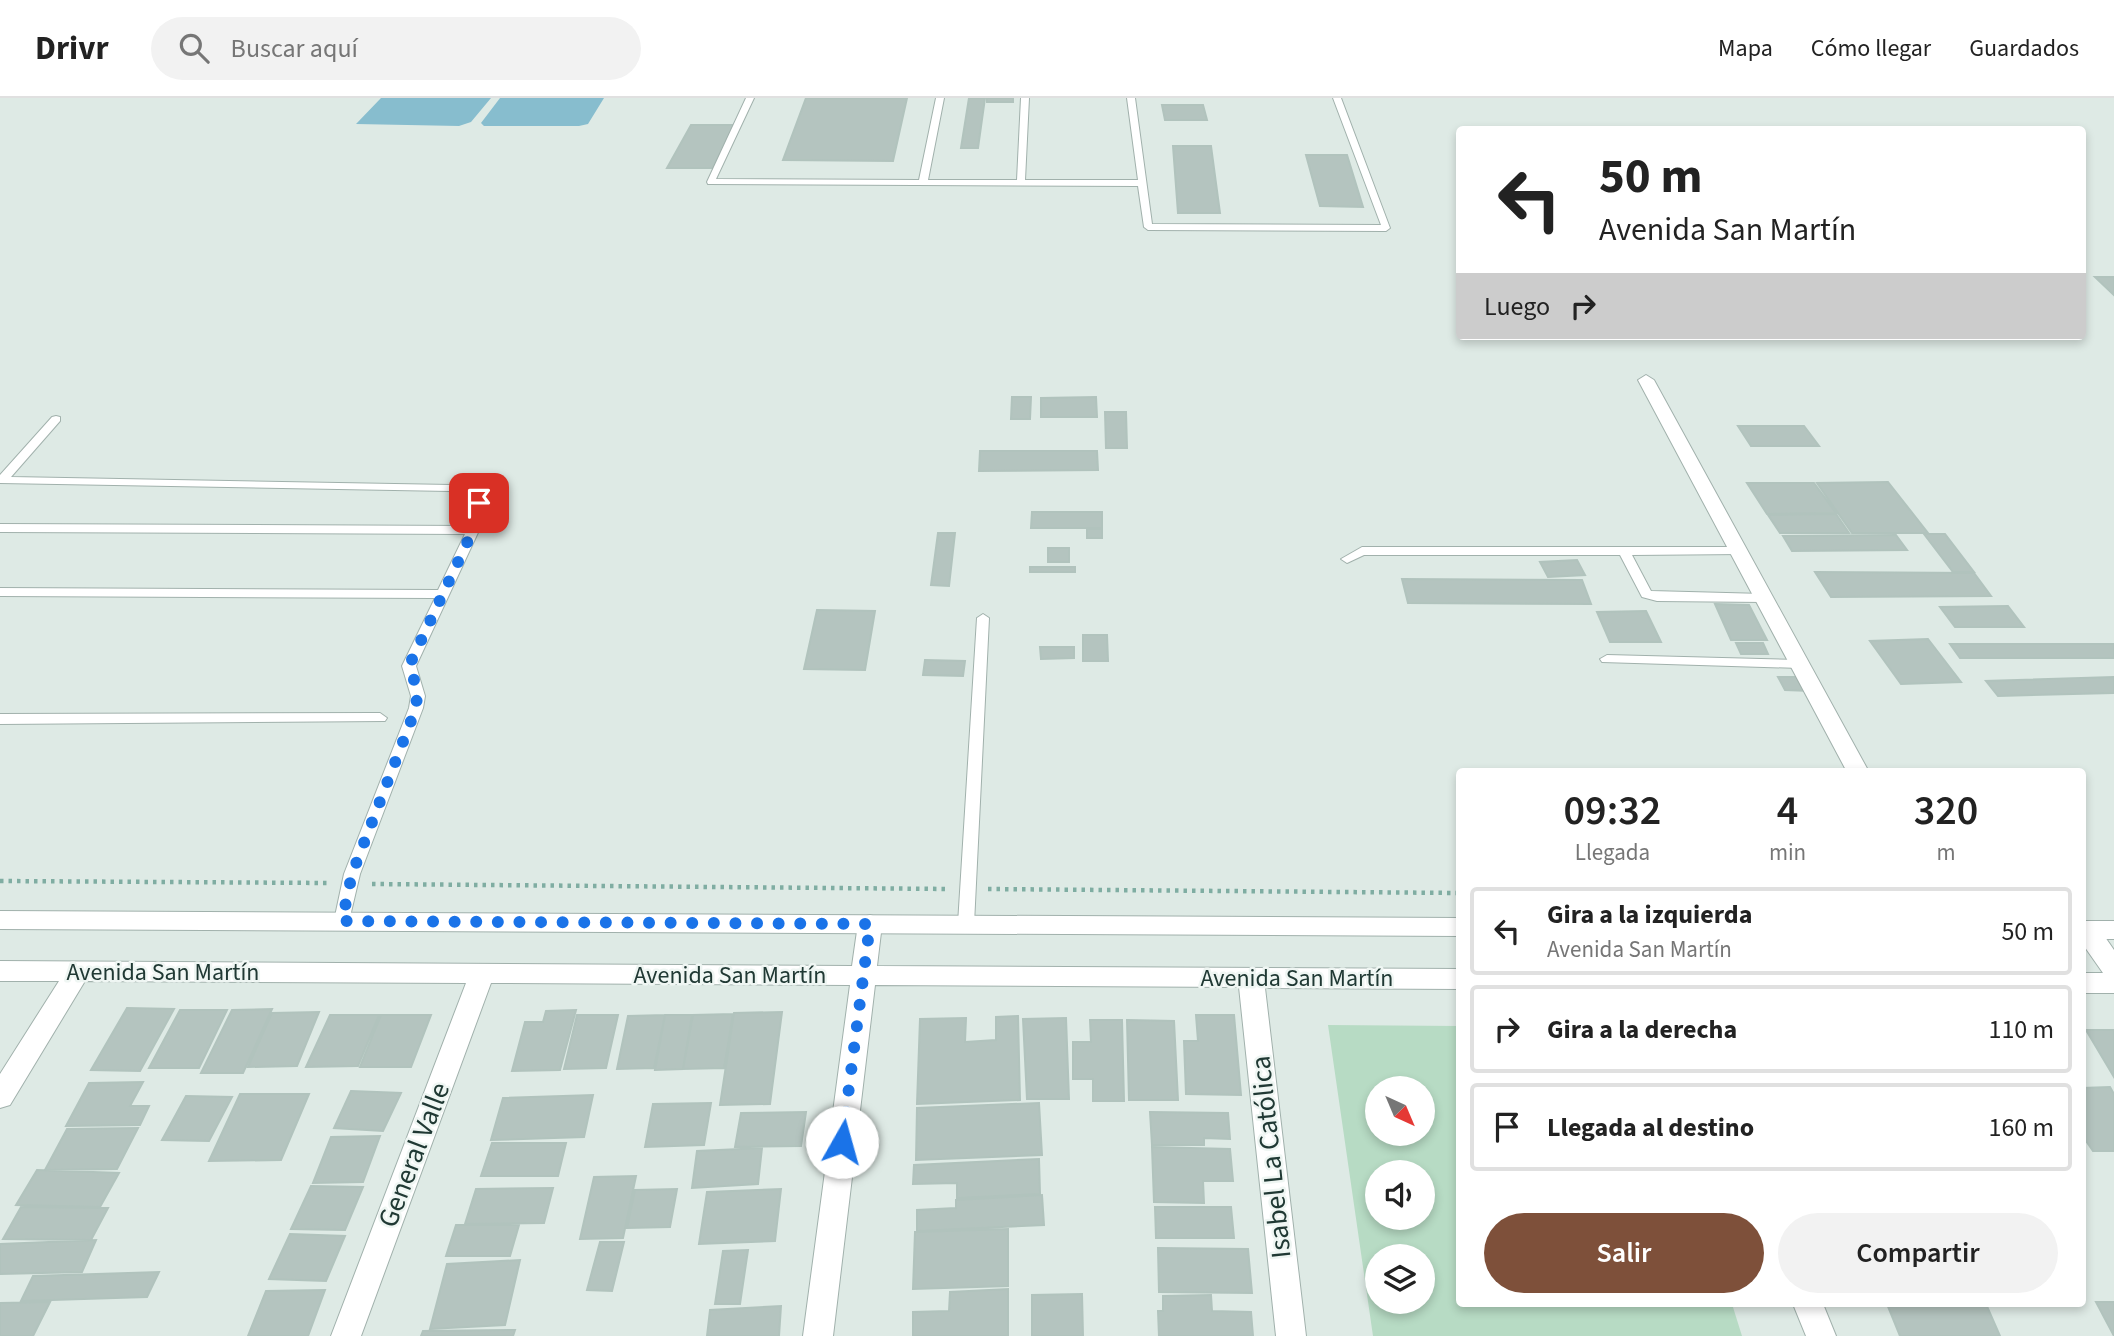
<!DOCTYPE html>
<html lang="es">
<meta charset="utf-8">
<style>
:root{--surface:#fff;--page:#f2f2f2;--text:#222;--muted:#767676;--line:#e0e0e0;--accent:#7e503a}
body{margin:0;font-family:"Source Sans 3",sans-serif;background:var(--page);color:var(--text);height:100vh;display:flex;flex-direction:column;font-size:26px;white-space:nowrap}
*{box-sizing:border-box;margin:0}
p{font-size:23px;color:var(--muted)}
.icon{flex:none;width:38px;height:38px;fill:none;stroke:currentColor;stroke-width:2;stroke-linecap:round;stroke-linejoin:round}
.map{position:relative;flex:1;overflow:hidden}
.sheet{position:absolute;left:1456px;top:670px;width:630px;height:539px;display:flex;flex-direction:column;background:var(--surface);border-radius:7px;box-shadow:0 4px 10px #0003}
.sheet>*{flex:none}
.hud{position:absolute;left:1456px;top:28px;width:630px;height:214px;border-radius:7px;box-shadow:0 4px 10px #0003;background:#fff;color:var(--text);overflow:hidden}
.needle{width:46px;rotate:136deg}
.controls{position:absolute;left:1365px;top:978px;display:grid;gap:14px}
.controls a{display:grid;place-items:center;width:70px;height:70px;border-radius:50%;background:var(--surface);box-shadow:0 4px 10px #0003;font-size:35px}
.pin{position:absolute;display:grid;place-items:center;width:60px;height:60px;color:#fff;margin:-30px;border-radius:14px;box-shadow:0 4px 10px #0006}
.me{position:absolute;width:77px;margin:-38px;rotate:7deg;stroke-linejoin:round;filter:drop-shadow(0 0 5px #0008)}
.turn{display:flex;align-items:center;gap:24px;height:147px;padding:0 28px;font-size:32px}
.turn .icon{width:91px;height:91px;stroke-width:2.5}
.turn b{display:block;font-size:49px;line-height:60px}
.then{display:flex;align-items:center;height:66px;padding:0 28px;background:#0003;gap:14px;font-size:26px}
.eta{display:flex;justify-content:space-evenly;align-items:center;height:119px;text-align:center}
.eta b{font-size:42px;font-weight:600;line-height:49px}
.cta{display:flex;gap:14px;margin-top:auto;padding:14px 28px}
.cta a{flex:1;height:80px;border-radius:42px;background:var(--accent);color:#fff;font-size:28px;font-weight:600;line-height:80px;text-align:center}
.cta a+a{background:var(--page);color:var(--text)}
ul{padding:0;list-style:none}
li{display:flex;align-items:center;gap:21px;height:88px;margin:0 14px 10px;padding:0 14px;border:4px solid var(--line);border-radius:7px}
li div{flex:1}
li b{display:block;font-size:26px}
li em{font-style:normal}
header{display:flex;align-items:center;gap:42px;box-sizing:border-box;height:98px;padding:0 35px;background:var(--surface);border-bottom:2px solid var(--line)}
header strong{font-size:33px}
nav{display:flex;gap:38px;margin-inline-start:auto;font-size:24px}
.search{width:490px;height:63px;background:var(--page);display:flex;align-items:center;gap:18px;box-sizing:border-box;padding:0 24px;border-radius:38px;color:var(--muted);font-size:26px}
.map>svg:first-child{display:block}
.green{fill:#b7dbc4;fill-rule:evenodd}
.water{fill:#87bdce}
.building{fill:#b4c4bf;stroke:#b1c3bd;stroke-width:2}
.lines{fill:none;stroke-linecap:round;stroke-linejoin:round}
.service-casing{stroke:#a1b1ac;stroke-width:2}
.minor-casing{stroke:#a1b1ac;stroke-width:2}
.tertiary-casing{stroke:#a1b1ac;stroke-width:2}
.path{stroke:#7fada2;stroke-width:4.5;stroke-dasharray:3.5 5;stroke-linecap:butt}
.service{fill:#fff;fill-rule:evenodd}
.minor{fill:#fff;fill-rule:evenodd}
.tertiary{fill:#fff;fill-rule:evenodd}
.route{stroke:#1a73e8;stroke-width:12;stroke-dasharray:0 21.6}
.labels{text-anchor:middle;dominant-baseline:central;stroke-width:5;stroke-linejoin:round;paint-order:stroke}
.street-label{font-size:24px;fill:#203934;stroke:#eff6f3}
.near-street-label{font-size:28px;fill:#203934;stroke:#eff6f3}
</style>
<header>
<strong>Drivr</strong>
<div class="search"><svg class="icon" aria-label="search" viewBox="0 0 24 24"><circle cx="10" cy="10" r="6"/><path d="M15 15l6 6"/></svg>Buscar aquí</div>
<nav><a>Mapa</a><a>Cómo llegar</a><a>Guardados</a></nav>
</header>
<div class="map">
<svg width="2114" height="1238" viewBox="0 0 2114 1238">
<rect width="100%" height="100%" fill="#deeae5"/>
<path class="green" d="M1328,927L1459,928L1460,1206H1732L1742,1238H1373ZM1377,990H1423V1036H1377ZM1377,1074H1423V1120H1377ZM1377,1158H1423V1204H1377Z"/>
<path class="water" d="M381,0H491L471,24L459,28L356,26Z
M500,0H604L588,26L579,28H484L481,25Z"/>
<path class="building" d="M806,0H907L893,63L783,62Z
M969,0H985L978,50H961Z
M987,0H1013V4H987Z
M1162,7H1203L1207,22H1165Z
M691,27H734L713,70H667Z
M1173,48H1211L1220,115H1178Z
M1306,57H1347L1363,109L1320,108Z
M2095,179H2114V197Z
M1012,299H1031L1030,321H1011Z
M1096,299L1097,319H1041V300Z
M1105,314H1126L1127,350H1106Z
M1738,328H1804L1819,348H1751Z
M980,353H1097L1098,372L979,373Z
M1888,384L1928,435H1852L1817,385Z
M1747,385H1814L1836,415L1767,416Z
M1032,414H1102V430H1031Z
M1836,416L1849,435H1780L1768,417Z
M1087,431H1102V440H1087Z
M938,435H955L949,488L931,487Z
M1924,436H1945L1974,474H1953Z
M1896,437L1907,452L1792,453L1783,438Z
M1048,450H1069V464H1048Z
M1577,462L1585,477L1548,479L1540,464Z
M1030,469H1075V474H1030Z
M1815,474L1974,475L1991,498L1831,499Z
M1402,481L1582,482L1591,506L1408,505Z
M1715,506L1749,507L1767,542H1731Z
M2008,508L2024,529H1955L1940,509Z
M817,512L875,513L865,572L804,571Z
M1646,513L1661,544H1610L1597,514Z
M1083,537H1107L1108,563H1083Z
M1928,541L1961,584L1901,586L1870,543Z
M1736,545H1763L1768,556H1741Z
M1950,546H2114V560H1960Z
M1040,549H1074V560L1041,561Z
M925,562L965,563L963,578L923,577Z
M1778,579H1803L1810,593L1785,592Z
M2114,579V595L1998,598L1986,583Z
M127,910L174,911L140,973L91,972Z
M272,911L243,975H201L232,912Z
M180,912H227L199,970H149Z
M576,912L560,972L512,973L525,924H543L546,913Z
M319,914L297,968L248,969L272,915Z
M782,914L770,1006L720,1007L734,915Z
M733,916L724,970L683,971L693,917Z
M330,917H379L358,968L306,969Z
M381,917H431L411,969H360Z
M577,917H618L606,970L564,971Z
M665,917H692L683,971L655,972Z
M665,917L654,970L617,971L628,918Z
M1196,917H1234L1241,997L1186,996L1184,943H1198Z
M1018,918L1020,1002L917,1006L920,921L966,920L965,944L996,942V919Z
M1066,920L1069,1001H1027L1023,921Z
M1090,922H1122L1124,1003H1093V981H1073V944H1091Z
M1127,922L1174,923L1178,1002H1129Z
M2086,932H2114V979Z
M143,984L130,1008H149L140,1027L66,1028L89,985Z
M2110,989L2114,996V1053H2093L2082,1037V990Z
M351,993L401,995L383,1033L334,1030Z
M240,996H309L281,1062L209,1063Z
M593,997L584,1039L491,1042L503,1000Z
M186,998L232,999L209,1043L162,1042Z
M711,1005L704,1047L645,1049L653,1006Z
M1039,1005L1042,1057L916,1062L917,1010Z
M806,1014L801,1048L735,1049L741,1015Z
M1150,1014L1228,1015L1230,1041L1204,1040V1047H1152Z
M138,1030L117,1071L45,1072L67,1031Z
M380,1038L363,1084L313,1085L331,1039Z
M492,1045H566L558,1078H481Z
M1152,1049L1230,1051L1233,1083H1203L1204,1105L1154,1104Z
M762,1050L758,1086L692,1090L697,1053Z
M1039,1061L1040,1096L957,1100V1085L913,1086L914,1067Z
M37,1072L119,1075L100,1109L16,1107Z
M636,1078L623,1140L580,1141L594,1079Z
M311,1088L363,1089L345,1132L291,1131Z
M553,1090L544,1125L465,1126L476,1091Z
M677,1091L670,1129L627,1130L635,1092Z
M781,1091L775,1143L699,1146L707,1094Z
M1042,1097L1044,1127L917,1133V1112L956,1110V1102Z
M21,1109L108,1110L91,1142L3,1141Z
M1155,1109H1231L1234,1140H1156Z
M456,1127H519L510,1158H446Z
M1008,1131V1188L913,1191L915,1134Z
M290,1136L345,1138L326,1183L269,1181Z
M96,1142L82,1174L0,1176V1146Z
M600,1144H624L612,1193L587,1192Z
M1158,1150L1248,1151L1252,1195L1159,1194Z
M748,1152L740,1206H715L723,1153Z
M520,1162L505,1227L430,1231L447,1166Z
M159,1174L147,1199L21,1203L33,1178Z
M1008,1191V1238H913V1214L949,1213L950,1194Z
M325,1192L308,1238H248L266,1193Z
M1082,1196L1083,1238H1032V1197Z
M1211,1197L1212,1213L1251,1214L1253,1238H1159L1158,1213H1163V1198Z
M50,1204L33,1238H0V1205Z
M2096,1204H2114V1238Z
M1887,1206H1986L2000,1238H1900Z
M781,1208L779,1238H707L710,1212Z
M515,1232L513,1238H421L423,1233Z"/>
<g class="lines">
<defs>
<path id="service" d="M746,0H754L716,81L919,82L936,0H944L928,82H1017L1021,0H1029L1025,82H1138L1127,0H1135L1152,126L1381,127L1333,0H1341L1390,130L1386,133L1148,132L1144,129L1138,88L708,86L707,84Z
M56,318L60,319V323L11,379L451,387C468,391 479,397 488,413L416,568L425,598L423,610L360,776L348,827H336L334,823L344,776L409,610L411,598L402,568L435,500L0,498V490L438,492L465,436L0,434V426L469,428L476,413C470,402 461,398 450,393L0,385V377L52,319Z
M1362,449H1739L1745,453L1743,456L1632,457L1651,493L1764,496L1770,500L1764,504L1657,503L1642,499L1620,457H1364L1347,465L1341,461Z
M983,516L989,520L974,826L972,830L966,832L960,830L958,826L977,520Z
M1607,557L1800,562L1807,566L1800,570L1602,564L1600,561Z
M380,615L387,620L385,623L0,626V616Z"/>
<path id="minor" d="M1646,277L1654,282L1869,674H1847L1638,282Z
M870,817L879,820L882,826L877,868L1460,871V891L1265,890L1306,1238H1276L1239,889L875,887L833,1238H803L850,887L491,885L361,1238H331L466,885L85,883L10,1007L0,1010V976L59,883H0V863L852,868L858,826L861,820Z
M2087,823L2096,826L2114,852V895H2082V875H2103L2082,845V824Z
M1793,1206H1823L1836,1238H1806Z"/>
<path id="tertiary" d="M0,813L1460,820V838L0,831Z
M2082,823H2114V841H2082Z"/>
</defs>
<use href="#service" class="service-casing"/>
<use href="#minor" class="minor-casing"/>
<use href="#tertiary" class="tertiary-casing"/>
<path class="path" d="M0,783L328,785
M372,786L948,791
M988,791L1460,795"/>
<use href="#service" class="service"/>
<use href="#minor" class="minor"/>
<use href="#tertiary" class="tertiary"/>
</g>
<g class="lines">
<path class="route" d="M479,405L482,413L409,568C415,582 418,594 416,610L352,776L342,823L870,826L842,1044"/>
</g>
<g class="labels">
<g class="street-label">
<text x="163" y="874">Avenida San Martín</text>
<text x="730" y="877">Avenida San Martín</text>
<text x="1297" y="880">Avenida San Martín</text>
</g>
<g class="near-street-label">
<text transform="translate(414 1057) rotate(-69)">General Valle</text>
<text transform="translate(1271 1059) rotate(-96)">Isabel La Católica</text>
</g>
</g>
</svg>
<div class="controls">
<a><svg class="needle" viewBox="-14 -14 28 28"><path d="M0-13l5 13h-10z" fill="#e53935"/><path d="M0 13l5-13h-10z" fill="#767676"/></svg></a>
<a><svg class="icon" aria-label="sound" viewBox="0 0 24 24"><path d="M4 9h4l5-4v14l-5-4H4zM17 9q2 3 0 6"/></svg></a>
<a><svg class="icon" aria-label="layers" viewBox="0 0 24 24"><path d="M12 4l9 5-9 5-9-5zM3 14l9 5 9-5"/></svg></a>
</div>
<div class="pin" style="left:479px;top:405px;background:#d93025"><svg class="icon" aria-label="arrive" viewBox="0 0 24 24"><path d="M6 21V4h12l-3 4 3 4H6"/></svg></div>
<svg class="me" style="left:842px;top:1044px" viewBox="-20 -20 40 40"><circle r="19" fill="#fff"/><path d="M0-13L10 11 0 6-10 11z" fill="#1a73e8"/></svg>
<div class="hud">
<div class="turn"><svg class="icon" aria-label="left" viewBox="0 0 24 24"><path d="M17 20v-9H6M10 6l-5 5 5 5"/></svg><div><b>50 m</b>Avenida San Martín</div></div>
<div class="then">Luego<svg class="icon" aria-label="right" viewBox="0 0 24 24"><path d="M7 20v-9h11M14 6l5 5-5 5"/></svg></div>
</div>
<section class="sheet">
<div class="eta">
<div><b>09:32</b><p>Llegada</p></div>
<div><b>4</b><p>min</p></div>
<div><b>320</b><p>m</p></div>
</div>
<ul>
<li><svg class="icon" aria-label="left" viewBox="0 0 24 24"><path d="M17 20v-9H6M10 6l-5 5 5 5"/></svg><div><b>Gira a la izquierda</b><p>Avenida San Martín</p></div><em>50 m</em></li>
<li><svg class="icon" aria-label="right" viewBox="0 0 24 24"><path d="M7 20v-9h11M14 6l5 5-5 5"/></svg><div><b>Gira a la derecha</b></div><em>110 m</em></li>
<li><svg class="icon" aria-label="arrive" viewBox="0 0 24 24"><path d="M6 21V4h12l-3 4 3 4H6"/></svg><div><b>Llegada al destino</b></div><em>160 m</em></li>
</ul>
<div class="cta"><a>Salir</a><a>Compartir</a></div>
</section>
</div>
